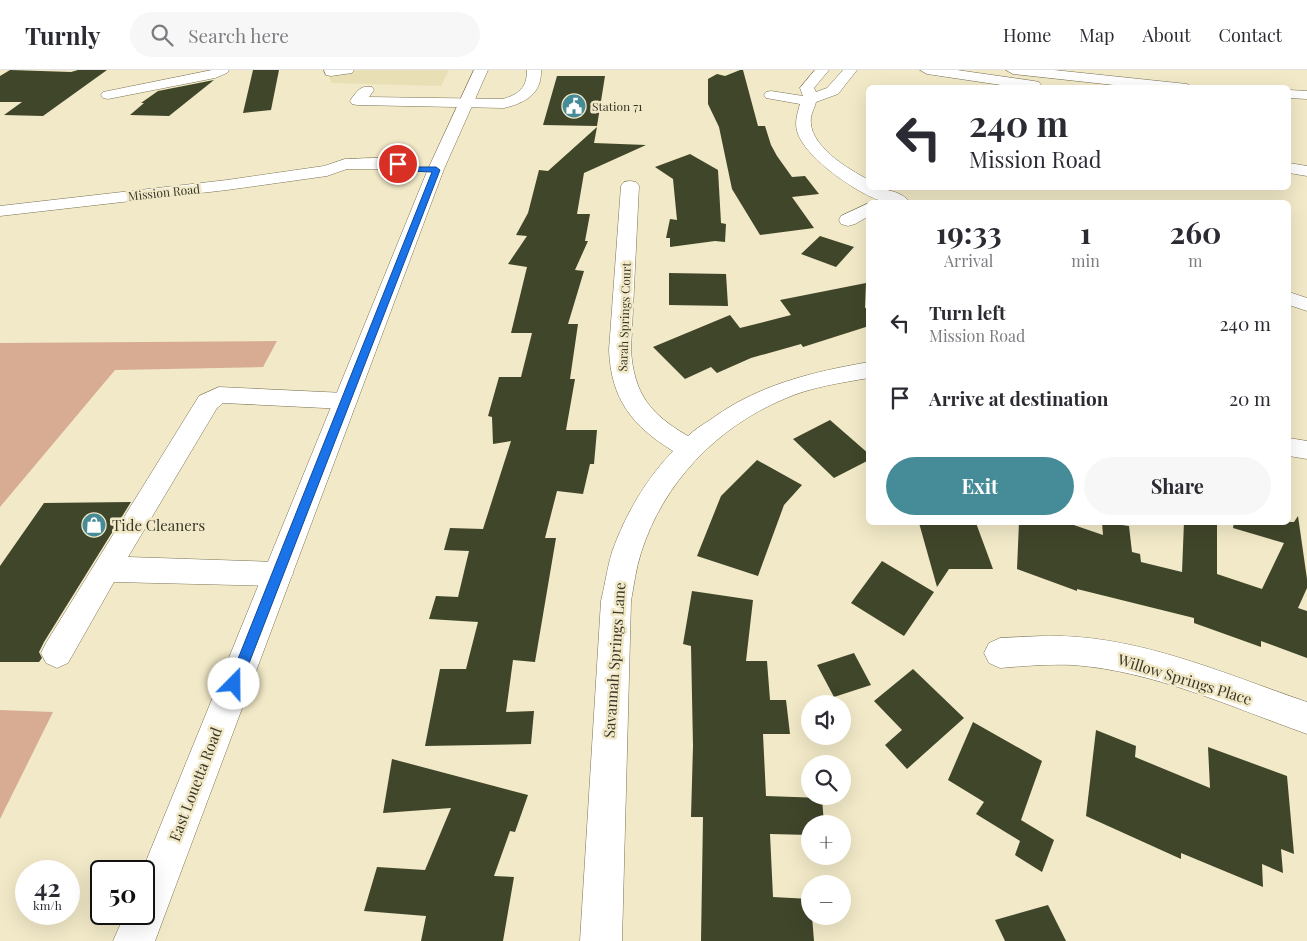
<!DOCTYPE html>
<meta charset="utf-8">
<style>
:root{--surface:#fff;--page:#f7f7f7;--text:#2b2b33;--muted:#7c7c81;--line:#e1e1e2;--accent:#468b98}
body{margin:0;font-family:"Playfair Display",serif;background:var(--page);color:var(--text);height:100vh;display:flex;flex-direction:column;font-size:19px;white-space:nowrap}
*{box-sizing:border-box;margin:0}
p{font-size:16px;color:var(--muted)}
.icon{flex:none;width:28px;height:28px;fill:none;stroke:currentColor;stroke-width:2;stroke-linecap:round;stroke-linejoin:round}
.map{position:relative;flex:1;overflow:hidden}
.details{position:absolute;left:866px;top:130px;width:425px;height:325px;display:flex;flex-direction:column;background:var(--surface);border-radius:8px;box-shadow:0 5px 20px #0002}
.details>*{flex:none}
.banner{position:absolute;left:866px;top:15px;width:425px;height:105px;border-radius:8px;box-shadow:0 5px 20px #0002;background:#fff;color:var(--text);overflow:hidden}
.buttons{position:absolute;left:801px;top:625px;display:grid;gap:10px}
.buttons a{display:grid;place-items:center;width:50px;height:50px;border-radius:50%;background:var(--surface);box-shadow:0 5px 20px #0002;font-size:25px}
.speed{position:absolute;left:15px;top:790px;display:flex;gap:10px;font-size:25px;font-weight:700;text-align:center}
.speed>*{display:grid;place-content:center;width:65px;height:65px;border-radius:50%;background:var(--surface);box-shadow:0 5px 20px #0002;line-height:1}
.speed small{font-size:12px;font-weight:400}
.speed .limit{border:2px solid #111;border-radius:8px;background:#fff;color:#111}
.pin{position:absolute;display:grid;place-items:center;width:42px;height:42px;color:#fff;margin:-21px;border:2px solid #fff;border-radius:50%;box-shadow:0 1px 5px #0007}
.me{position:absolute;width:55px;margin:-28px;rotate:22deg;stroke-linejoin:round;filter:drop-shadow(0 0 4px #0008)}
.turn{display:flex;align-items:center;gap:18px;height:105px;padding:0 20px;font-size:22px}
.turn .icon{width:65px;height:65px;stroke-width:2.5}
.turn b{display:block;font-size:35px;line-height:42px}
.eta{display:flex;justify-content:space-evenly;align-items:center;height:85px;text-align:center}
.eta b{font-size:30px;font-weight:700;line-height:35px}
.cta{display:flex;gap:10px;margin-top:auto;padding:10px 20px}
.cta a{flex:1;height:58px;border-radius:30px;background:var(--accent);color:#fff;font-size:20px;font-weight:700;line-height:58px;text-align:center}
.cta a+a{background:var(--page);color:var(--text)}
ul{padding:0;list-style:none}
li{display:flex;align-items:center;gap:15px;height:75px;padding:0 20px}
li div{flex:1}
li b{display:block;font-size:19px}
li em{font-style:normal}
header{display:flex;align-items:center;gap:30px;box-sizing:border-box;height:70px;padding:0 25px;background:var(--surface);border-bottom:1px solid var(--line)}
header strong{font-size:24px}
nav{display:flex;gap:28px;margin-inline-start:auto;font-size:18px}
.search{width:350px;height:45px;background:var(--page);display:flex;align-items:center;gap:12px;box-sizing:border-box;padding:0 18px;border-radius:28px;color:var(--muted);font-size:19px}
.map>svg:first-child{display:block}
.built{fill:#e9dfb5}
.forest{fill:#d8ab93}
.building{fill:#40462a}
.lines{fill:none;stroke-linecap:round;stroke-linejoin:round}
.minor-casing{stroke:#7a7253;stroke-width:1}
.major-casing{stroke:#7a7253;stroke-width:1}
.minor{fill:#fff;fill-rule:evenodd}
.major{fill:#fff;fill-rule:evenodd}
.route{fill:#1a73e8;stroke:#114b97}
.labels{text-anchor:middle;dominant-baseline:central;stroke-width:5;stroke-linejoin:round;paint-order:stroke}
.far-poi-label{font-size:12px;fill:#393629;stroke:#f1e9c7;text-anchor:start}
.far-street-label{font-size:12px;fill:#393629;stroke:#f1e9c7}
.poi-label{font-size:15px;fill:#393629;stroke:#f1e9c7;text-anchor:start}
.street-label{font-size:15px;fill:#393629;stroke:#f1e9c7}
</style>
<header>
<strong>Turnly</strong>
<div class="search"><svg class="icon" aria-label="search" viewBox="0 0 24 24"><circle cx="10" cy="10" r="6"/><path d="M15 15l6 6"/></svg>Search here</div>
<nav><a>Home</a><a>Map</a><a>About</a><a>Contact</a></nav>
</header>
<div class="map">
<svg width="1307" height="871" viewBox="0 0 1307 871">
<rect width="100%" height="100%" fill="#f1e9c7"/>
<path class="built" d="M326,0H449L441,16L332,13Z"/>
<path class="forest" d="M277,271L263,297L115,300L0,437V273Z
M0,640L53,642L0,749Z"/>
<path class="building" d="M10,0L71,2L78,0H107L43,46L4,45L22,32H0V6Z
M253,0H279L271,40L243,43Z
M740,0H743L758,56H765L771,75L777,86L792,107L805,106L819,124L792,127L814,158L760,165L732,119L719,57L708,34V9L717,4L725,6Z
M557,6H605L597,56L543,55Z
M214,10L169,46L130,45L144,33H141L158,21Z
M597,57L594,73L646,75L584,103L577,144H590L585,171H588L575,200L584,201L568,254H578L570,309H575L566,360H597L594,394H590L583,424L557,421L545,468H556L535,592L513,590L506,642L534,641L531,674L425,676L440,599H466L478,552L429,549L436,526L458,527L469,481L444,480L450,458L483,459L511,371L493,374L492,347L488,346L499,307H521L532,263H511L527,197L508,194L527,166L516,165L528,143L539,100L548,101Z
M690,84L718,100L721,153L726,154L725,172L715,171L670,177V168H666L670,149L677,150L673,109L655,97Z
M820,166L854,177L836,197L801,184Z
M669,203L726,204L728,236L669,235Z
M866,213L865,238H869V256L803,277L801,274L751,288L717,303L711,297L685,309L653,277L730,245L740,258L791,245L780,230Z
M830,350L869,384V390L834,408L793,369Z
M757,390L802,415L784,435L758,506L697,486L721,426Z
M131,432L44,572L39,582L42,588L39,592H0V496L44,433Z
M1298,446L1307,509V518L1298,538L1307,541V588L1261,571V577L1194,553V548L1077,519V521L1017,499L1019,452H1065L1103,465L1102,452L1129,456L1132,482L1140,484L1141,492L1182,502L1184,452H1217V504L1262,519L1284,473L1233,458L1234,452H1294Z
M919,453H976L993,499H949L937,517Z
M882,491L934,522L904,566L851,533Z
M692,521L753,530L746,591H767L770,630H786L790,664H763L766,726L822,728L824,754H810V765L770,764L773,827L810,829V846H812L814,871H701L703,747H691L693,676L691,576L683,574Z
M854,583L871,615L834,627L817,595Z
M913,599L964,648L907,699L885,675L902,660L874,631Z
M973,652L1042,691L1021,750L1054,770L1042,802L1015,785L1020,771L976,744L984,732L948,710Z
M1096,660L1136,676L1135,687L1210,718L1208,677L1287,706L1294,784L1281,779L1283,803L1262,794L1263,817L1181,783V789L1086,746Z
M392,689L528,725L515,762L510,761L494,806L514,807L503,871H421L426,846L364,841L377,797L425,800L451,738L383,743Z
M1048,835L1066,871H1005L995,850Z"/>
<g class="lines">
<defs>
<path id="minor" d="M212,0H229L227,3L215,8L108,29L103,28L101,25L103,22L108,21Z
M324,0H354L352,3L331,6L326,5Z
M527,0H541C542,24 525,33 504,38L357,35L352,34L350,31C355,23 361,14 372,17L374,20L369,27L503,29C519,24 527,18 527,0Z
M815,0H829L814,18L816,22L827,18L843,0H857L838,24L816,32C815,37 812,42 811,47C807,75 848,99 869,110V118C881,118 903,121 909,132C901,132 892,134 885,132C860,126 807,89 798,64C794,53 797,45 800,34L766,28L764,25L766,22L771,21L803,26L800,18Z
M345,89C363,89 407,83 417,99L415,103L409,104L395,99H347L327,106L227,120L0,146V136L227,110L324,96Z
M1289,93L1307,96V106L1289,103Z
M630,111L636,112L639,116L631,280C634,324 650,344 688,366C694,360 702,355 710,350C757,315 812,302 869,292V308C840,313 811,317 784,329C717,357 663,413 641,483C636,498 634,515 631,531L622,871H580L601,531C605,515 607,498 612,482C625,445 646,409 673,381C632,356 611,329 609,280L621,116L624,112Z
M869,133V146L855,154L848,156L841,154L839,150L841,146Z
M1289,222L1307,228V241L1289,235Z
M219,317L345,323L354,325L357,331L354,337L345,339L223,333L217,338L128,487L278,492L288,495L293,504L288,513L278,516L114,512L68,593L57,598L46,593L41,583L46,573L199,326Z
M1289,368L1307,371V389L1289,386Z
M1042,566C1134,563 1222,603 1307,632V664C1231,637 1154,601 1073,595C1048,594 1024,596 1000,598L989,593L984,583L989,573L1000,568Z"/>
<path id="major" d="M474,0H488L444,99L155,871H113L125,844H144V801H142L428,99Z
M920,0H957L1034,11L1039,12L1041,15L1039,18H1021L927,4Z
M1006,0H1054L1187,14L1194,18H1141L1013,4Z
M1289,20L1307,21V29L1289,28Z"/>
</defs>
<use href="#minor" class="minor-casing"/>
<use href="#major" class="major-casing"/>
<use href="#minor" class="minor"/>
<use href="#major" class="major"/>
</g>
<path class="route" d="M396,92L411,97H436L440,100L241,614L239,619L234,620L230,619L228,614L432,102L409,101L396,95Z"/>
<defs>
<symbol id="civic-disc" viewBox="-11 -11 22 22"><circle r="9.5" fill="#468b98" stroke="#f1e9c7"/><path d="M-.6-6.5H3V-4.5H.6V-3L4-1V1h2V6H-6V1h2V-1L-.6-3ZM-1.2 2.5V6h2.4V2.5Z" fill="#fff"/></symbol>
<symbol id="shop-disc" viewBox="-11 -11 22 22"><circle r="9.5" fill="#468b98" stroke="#f1e9c7"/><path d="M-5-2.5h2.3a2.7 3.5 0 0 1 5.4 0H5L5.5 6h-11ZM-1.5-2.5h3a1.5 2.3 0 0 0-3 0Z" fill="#fff"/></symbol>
</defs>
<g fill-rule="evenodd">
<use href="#civic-disc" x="560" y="22" width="28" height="28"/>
<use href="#shop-disc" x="80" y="441" width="28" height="28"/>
</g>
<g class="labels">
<g class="far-poi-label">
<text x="592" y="36">Station 71</text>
</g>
<g class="far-street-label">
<text transform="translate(164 122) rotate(-6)">Mission Road</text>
<text transform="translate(624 247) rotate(-88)">Sarah Springs Court</text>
</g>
<g class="poi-label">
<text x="112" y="455">Tide Cleaners</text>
</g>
<g class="street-label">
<text transform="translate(614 590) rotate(-86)">Savannah Springs Lane</text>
<text transform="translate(1185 609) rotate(17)">Willow Springs Place</text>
<text transform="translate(195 714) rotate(-69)">East Louetta Road</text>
</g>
</g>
</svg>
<div class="buttons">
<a><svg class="icon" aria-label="sound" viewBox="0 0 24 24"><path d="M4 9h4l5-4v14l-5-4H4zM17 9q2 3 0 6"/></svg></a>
<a><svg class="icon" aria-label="search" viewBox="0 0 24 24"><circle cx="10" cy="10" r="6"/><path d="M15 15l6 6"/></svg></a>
<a>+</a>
<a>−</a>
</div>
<div class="speed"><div>42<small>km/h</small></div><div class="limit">50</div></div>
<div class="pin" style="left:398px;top:94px;background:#d93025"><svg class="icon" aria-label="arrive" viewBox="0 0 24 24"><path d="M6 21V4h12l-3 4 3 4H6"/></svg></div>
<svg class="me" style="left:234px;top:614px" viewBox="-20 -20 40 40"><circle r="19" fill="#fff"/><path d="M0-13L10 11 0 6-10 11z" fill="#1a73e8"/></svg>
<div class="banner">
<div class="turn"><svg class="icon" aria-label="left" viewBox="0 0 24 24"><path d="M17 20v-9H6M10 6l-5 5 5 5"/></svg><div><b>240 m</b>Mission Road</div></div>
</div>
<section class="details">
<div class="eta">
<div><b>19:33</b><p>Arrival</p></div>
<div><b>1</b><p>min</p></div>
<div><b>260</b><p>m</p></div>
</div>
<ul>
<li><svg class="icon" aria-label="left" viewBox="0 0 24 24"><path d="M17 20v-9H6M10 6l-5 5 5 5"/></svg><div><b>Turn left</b><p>Mission Road</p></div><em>240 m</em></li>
<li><svg class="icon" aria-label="arrive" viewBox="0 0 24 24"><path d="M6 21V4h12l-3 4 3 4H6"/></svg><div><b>Arrive at destination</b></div><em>20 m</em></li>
</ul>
<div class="cta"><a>Exit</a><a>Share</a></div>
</section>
</div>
